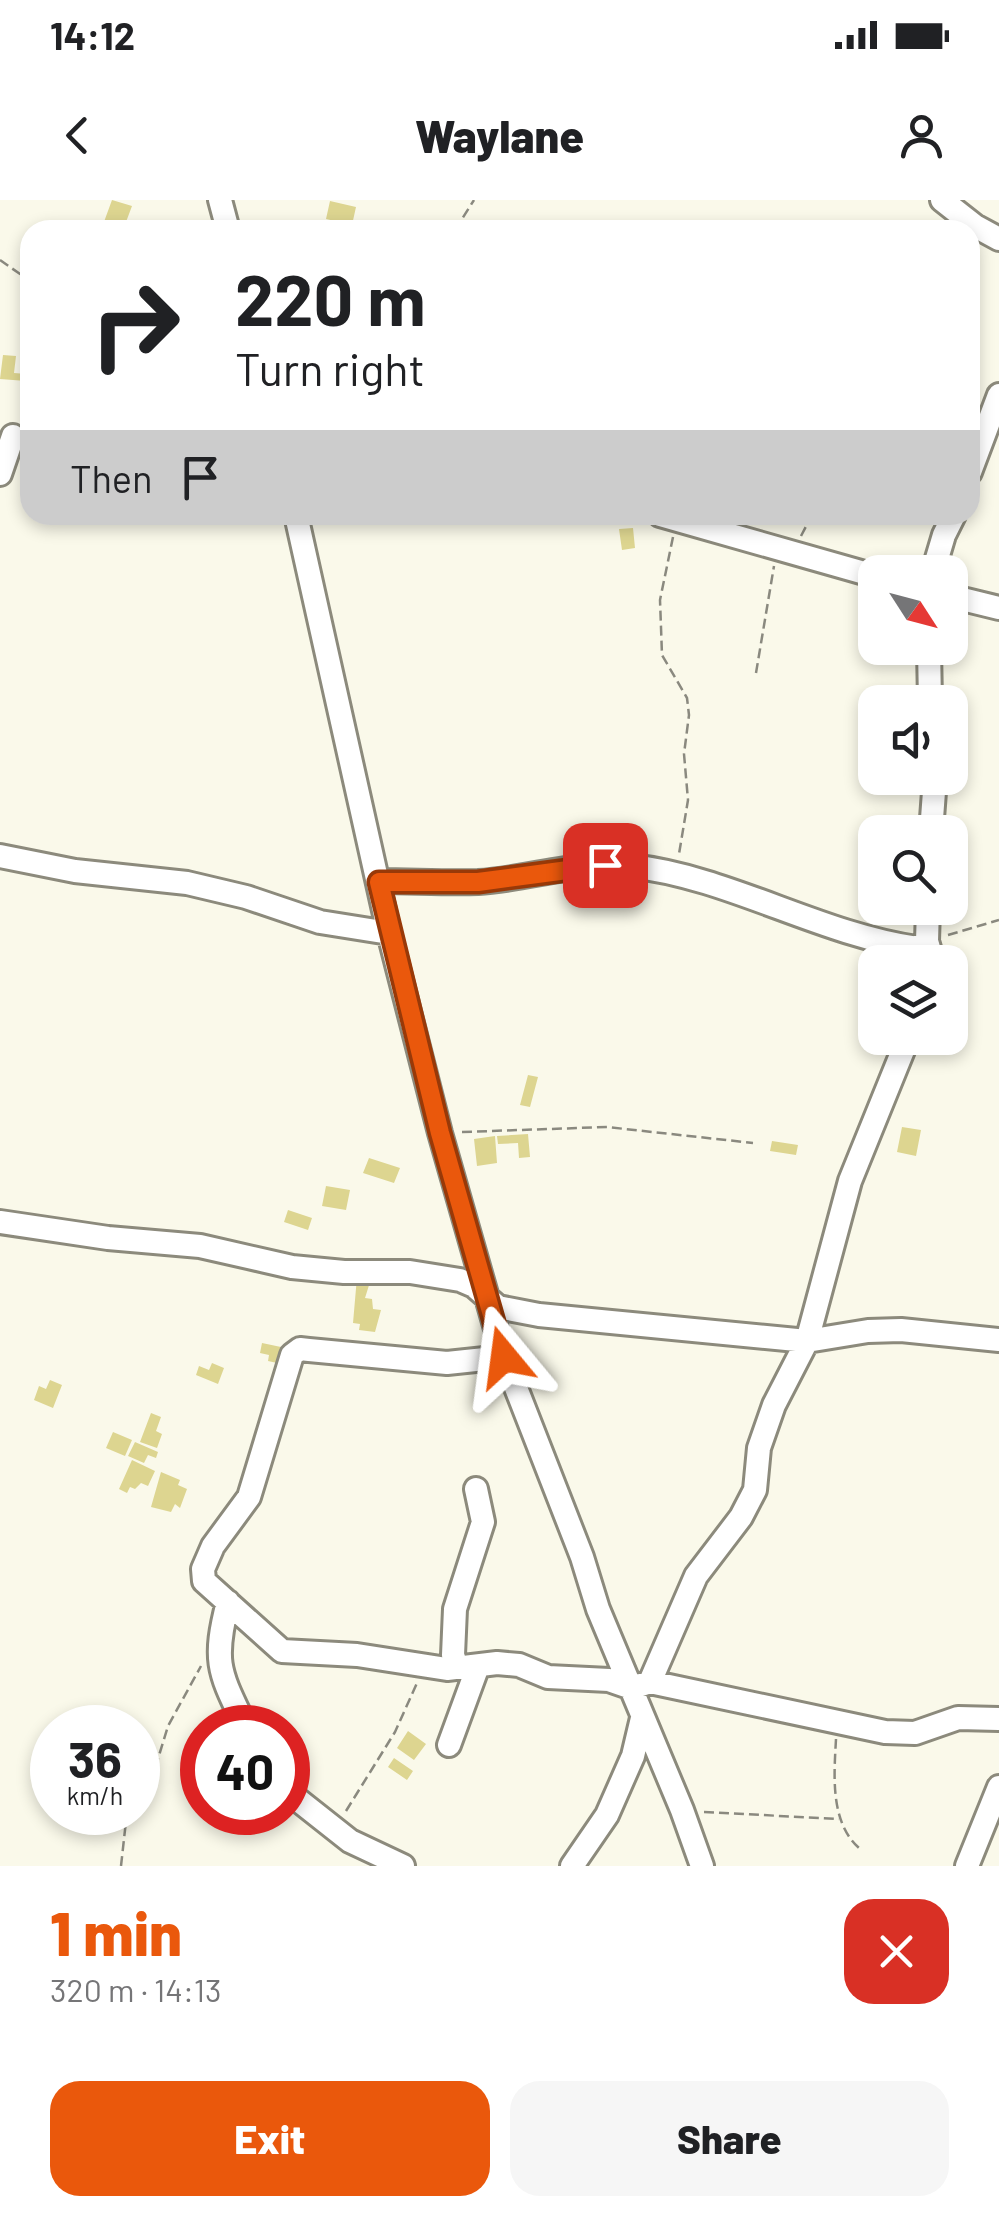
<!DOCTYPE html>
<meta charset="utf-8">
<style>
:root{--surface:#fff;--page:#f6f6f6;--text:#202124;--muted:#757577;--accent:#ea580c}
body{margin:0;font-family:Barlow,sans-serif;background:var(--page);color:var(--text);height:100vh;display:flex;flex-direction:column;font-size:38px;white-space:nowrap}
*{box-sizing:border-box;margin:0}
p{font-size:32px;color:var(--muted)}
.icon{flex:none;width:55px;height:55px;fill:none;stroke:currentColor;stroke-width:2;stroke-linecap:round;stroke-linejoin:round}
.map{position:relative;height:1666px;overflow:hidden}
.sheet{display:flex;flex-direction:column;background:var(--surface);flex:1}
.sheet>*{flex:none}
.banner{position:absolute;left:20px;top:20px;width:960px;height:305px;border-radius:30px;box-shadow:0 5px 15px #0003;background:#fff;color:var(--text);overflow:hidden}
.needle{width:65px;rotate:126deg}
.fabs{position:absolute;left:858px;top:355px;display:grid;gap:20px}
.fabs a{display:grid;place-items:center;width:110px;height:110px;border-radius:20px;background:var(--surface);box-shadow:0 5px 15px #0003;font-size:50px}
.speed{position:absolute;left:30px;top:1505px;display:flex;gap:20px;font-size:50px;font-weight:700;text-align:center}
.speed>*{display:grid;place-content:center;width:130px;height:130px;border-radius:50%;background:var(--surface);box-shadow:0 5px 15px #0003;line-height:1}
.speed small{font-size:25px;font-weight:400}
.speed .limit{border:15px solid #d22;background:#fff;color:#111}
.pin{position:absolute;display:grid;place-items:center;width:85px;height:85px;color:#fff;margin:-42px;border-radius:20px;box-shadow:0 5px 15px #0006}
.me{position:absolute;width:110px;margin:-55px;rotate:344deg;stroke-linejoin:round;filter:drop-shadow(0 0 8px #0008)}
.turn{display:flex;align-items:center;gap:35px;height:210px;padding:0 50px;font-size:45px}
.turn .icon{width:130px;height:130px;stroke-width:2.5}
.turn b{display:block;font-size:70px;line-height:85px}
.then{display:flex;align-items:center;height:95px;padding:0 50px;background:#0003;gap:20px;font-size:38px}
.round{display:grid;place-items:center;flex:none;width:105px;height:105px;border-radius:30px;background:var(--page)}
.headline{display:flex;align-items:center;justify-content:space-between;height:170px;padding:0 50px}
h1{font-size:60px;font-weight:800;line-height:75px;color:var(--accent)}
.cta{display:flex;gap:20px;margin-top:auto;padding:20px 50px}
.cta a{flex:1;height:115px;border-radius:30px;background:var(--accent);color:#fff;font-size:40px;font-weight:800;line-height:115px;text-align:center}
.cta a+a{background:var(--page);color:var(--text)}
.status{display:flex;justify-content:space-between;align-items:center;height:70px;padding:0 50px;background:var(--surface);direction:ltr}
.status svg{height:28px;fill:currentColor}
header{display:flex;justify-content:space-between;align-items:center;height:130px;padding:0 50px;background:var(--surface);font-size:45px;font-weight:800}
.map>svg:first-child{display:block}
.building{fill:#ddd590}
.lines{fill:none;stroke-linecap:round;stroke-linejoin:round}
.minor-casing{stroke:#8c8a7c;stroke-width:28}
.path{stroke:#8a897f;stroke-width:2.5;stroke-dasharray:10 5;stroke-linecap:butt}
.minor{stroke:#fff;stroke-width:22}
.route-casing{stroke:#983908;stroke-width:25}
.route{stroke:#ea580c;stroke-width:18}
</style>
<div class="status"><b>14:12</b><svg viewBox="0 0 49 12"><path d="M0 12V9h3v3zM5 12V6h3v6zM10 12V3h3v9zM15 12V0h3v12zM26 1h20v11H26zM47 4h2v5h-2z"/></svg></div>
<header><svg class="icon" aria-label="back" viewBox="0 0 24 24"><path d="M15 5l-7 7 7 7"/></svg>Waylane<svg class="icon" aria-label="person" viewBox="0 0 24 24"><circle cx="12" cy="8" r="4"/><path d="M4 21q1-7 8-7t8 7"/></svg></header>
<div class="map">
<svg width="999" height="1666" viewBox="0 0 999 1666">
<rect width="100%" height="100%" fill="#faf9ea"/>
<path class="building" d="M112,0L132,6L123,30H101Z
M330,1L356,7L352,25L326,19Z
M3,155L16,156L14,173L27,174L26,181L0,179Z
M633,328L635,348L622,350L619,329Z
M528,875L538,877L530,907L520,905Z
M902,927L921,930L916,956L897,952Z
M528,934L530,957L519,958L518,943L498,944L497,936Z
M495,936L497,963L477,966L474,939Z
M772,941L798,945L796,955L770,951Z
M369,958L400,968L394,983L363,973Z
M326,986L350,990L346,1010L322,1006Z
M288,1010L312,1018L308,1030L284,1022Z
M357,1077L370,1082L365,1098L372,1099L373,1109L381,1110L375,1132L359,1130L360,1124L353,1123Z
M262,1143L281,1147L277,1163L268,1161L269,1155L260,1153Z
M212,1163L224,1168L218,1184L196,1175L199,1166L209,1170Z
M50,1180L62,1185L53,1208L34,1200L39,1186L46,1189Z
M151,1213L161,1217L156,1231L162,1234L157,1248L140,1242Z
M113,1232L132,1240L125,1256L106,1248Z
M135,1242L158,1252L156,1258L148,1255L144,1263L128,1256Z
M132,1260L155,1271L148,1286L141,1283L135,1289L130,1287L127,1293L119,1289Z
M161,1272L180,1280L178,1285L187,1289L180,1308L175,1304L171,1312L151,1307Z
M408,1531L426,1544L414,1560L397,1548Z
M394,1558L413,1571L407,1580L388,1567Z"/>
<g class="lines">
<defs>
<path id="minor" d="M220,0L228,30
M942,0L975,26L999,39
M970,272L999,195
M0,274L13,236
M296,315L389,733L440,933L504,1157L582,1357L598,1409L682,1610L702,1666
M660,315L875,376
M933,372L944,335L954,315
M950,396L999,408
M929,448L930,502
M931,632L935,578
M0,656L75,671L187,683L246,697L320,722L389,733
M379,681C412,681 446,683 478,682C529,679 581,660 631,666C729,677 819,734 917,748L927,741
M928,708L927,741L933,762
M0,1022L108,1038L200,1046L292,1067L344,1072H410L460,1080L474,1086L498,1107L539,1115L807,1141L868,1131L901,1130L999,1140
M504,1157L447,1163L309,1150L300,1149L292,1155L249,1297L213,1346L203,1369L204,1381L282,1451L357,1455L447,1469L497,1463L519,1465L548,1477L609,1480L632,1488L650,1482L885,1532L915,1533L958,1518L999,1519
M228,1402C212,1464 220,1473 246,1528
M457,1467L453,1455L455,1409L483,1322L476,1289
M650,1482L696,1376L741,1317L755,1290L759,1248L774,1205L807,1141L850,981L908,838
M449,1545L478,1466
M288,1592L350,1641L403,1666
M572,1666L607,1615L633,1556L642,1518
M967,1666L999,1587"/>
</defs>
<use href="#minor" class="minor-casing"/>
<path class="path" d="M455,30L474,0
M0,60L30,81
M801,336L812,315
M673,337L660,400L662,455L687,498L689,515L684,554L688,600L679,654
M756,473L774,366
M948,735L999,720
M462,932L607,927L753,943
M836,1539C834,1576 830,1622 859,1648
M138,1592L154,1572L168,1526L201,1466
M346,1611L395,1532L417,1483
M704,1612L839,1619
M121,1666L127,1612"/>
<use href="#minor" class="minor"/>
</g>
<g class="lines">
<defs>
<path id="route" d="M504,1157L440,933L379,682H478L605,665"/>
</defs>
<use href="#route" class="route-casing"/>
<use href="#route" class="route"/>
</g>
</svg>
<div class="fabs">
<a><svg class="needle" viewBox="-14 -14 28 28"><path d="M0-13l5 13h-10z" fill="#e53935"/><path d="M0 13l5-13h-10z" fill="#757577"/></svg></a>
<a><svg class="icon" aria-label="sound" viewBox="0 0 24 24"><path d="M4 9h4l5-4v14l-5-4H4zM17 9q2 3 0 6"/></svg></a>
<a><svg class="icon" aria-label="search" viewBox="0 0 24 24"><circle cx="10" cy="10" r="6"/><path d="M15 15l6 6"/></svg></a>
<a><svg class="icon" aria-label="layers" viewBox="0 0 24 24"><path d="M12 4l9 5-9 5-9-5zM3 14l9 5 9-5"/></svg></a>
</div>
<div class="speed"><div>36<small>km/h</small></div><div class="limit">40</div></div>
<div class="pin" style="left:605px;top:665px;background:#d93025"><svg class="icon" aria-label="arrive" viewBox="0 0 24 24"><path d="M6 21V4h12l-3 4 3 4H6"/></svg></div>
<svg class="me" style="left:504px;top:1157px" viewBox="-20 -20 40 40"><path d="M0-17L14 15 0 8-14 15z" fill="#ea580c" stroke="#fff" stroke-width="4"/></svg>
<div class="banner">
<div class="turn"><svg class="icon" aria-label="right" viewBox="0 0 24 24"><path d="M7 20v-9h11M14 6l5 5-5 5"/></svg><div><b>220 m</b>Turn right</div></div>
<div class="then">Then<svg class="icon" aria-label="arrive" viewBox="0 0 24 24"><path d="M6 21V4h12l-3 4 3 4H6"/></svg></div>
</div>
</div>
<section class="sheet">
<div class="headline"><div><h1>1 min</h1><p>320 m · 14:13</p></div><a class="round" style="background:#d93025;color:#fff"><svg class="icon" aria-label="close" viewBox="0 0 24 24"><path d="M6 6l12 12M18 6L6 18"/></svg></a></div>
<div class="cta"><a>Exit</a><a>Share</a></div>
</section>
